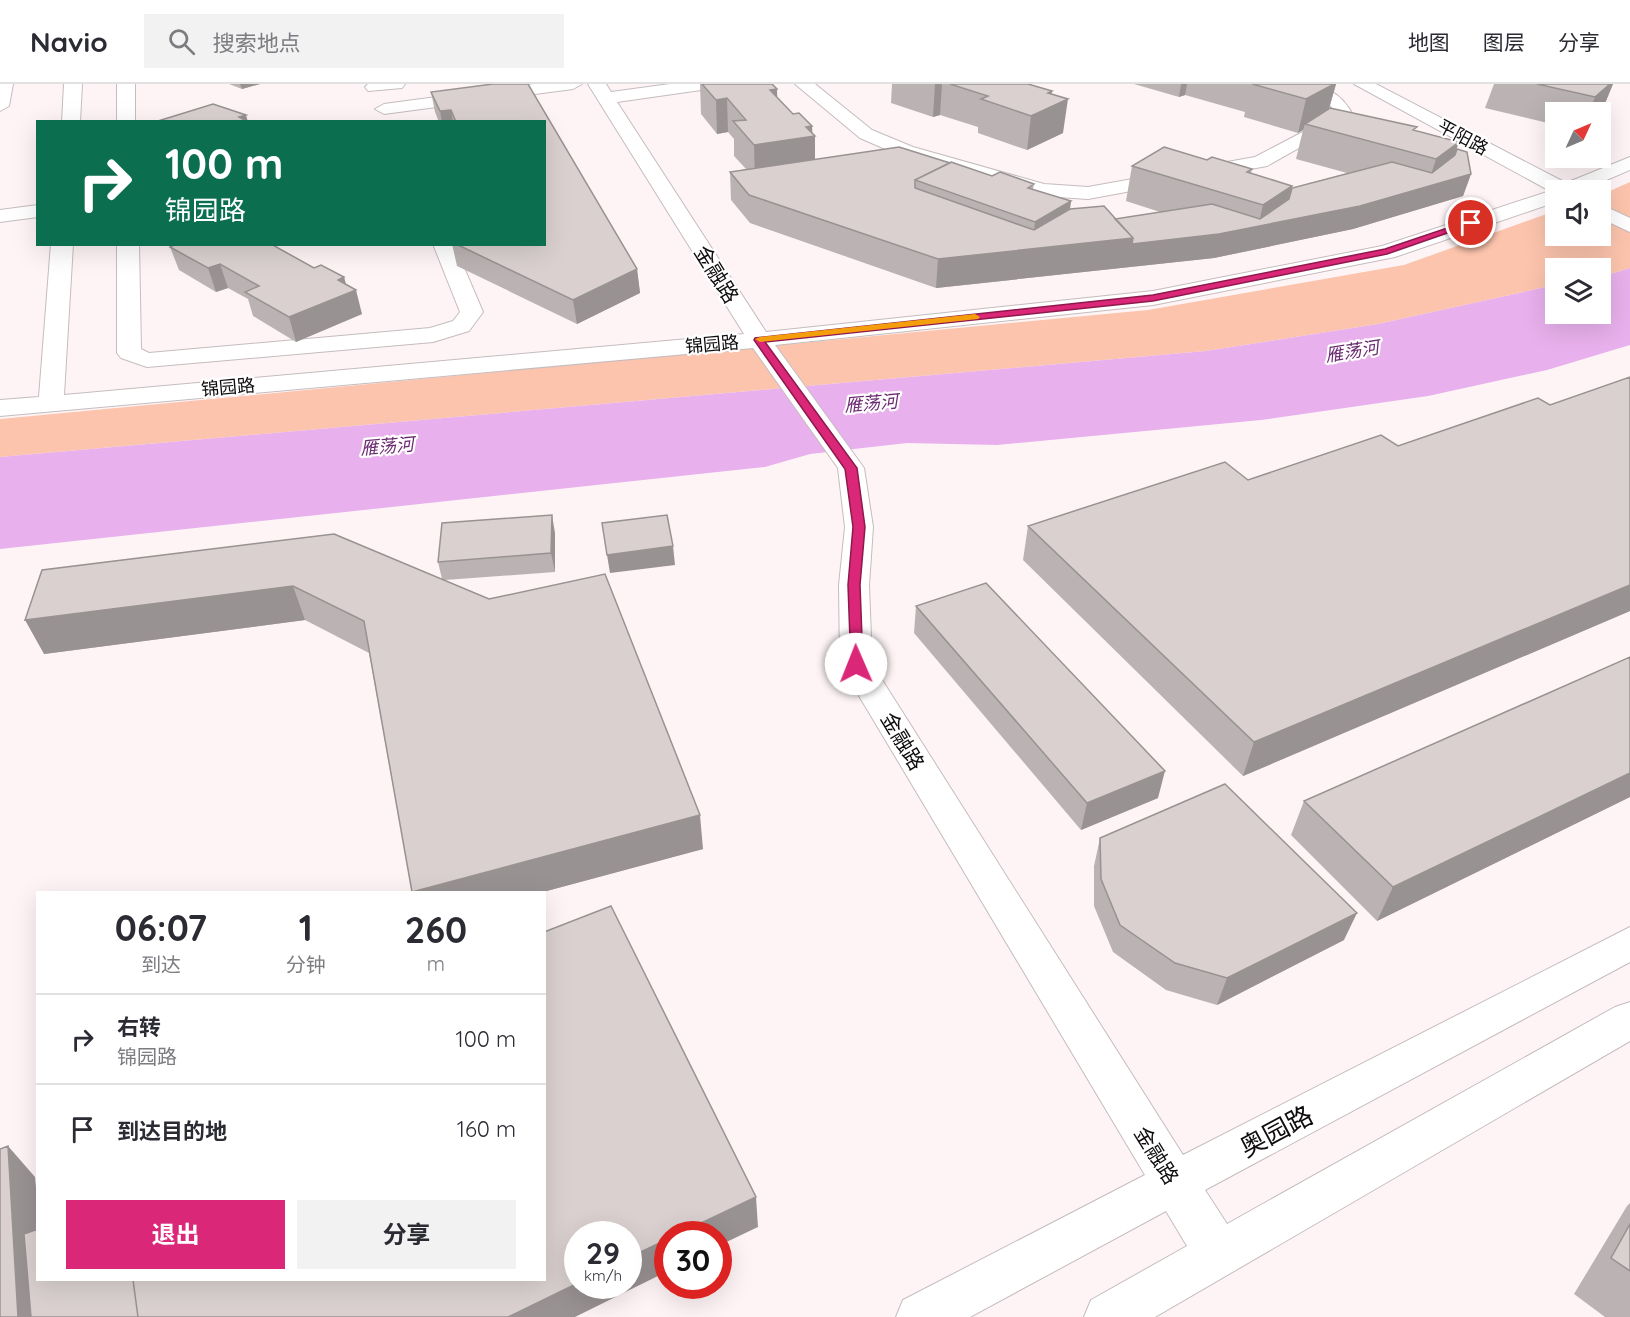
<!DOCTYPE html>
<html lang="zh">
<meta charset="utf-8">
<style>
:root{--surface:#fff;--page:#f2f2f3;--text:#2b2b33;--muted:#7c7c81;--line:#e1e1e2;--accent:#db2777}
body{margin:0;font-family:Quicksand,"Noto Sans SC",sans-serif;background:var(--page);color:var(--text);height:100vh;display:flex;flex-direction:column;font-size:22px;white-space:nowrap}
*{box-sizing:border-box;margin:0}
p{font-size:20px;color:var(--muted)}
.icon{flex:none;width:33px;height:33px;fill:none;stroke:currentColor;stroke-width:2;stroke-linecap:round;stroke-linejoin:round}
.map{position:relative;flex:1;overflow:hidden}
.side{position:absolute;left:36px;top:807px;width:510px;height:390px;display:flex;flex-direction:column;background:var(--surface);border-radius:0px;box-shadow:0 6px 24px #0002}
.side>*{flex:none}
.top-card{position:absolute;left:36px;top:36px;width:510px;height:126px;border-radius:0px;box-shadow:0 6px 24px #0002;background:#0b6e4f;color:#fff;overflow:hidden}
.needle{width:39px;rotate:46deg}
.fabs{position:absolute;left:1545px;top:18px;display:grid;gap:12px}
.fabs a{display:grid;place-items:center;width:66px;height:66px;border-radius:0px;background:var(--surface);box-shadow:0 6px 24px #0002;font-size:30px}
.speed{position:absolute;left:564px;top:1137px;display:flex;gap:12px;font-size:30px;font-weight:700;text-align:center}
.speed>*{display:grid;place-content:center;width:78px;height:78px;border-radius:50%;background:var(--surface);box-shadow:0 6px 24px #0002;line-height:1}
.speed small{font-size:15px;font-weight:400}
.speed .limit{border:9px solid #d22;background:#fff;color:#111}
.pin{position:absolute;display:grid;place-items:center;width:51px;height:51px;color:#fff;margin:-26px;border:3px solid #fff;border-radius:50%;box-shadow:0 2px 6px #0007}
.me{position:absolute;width:66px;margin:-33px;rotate:359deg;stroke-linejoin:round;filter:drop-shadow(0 0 4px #0008)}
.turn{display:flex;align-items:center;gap:21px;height:126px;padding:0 30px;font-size:27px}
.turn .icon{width:78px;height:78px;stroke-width:2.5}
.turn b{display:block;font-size:42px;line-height:51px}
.eta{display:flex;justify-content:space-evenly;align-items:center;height:102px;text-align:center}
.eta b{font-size:36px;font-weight:700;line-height:42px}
.primary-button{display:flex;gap:12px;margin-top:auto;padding:12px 30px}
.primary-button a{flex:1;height:69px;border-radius:0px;background:var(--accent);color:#fff;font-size:24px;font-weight:700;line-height:69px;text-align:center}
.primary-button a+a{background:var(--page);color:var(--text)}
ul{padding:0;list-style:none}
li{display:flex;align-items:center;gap:18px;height:90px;padding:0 30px;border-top:2px solid var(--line)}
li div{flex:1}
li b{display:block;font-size:22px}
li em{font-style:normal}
header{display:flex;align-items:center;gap:36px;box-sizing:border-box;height:84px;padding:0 30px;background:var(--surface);border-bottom:2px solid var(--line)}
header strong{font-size:28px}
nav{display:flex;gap:33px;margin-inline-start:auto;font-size:21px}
.search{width:420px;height:54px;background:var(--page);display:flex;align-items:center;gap:15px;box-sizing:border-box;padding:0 21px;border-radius:0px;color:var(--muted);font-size:22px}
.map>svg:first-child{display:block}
.green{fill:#fcc4ad}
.water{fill:#e8b0ec}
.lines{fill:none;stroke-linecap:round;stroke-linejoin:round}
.minor-casing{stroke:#c5bcbe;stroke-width:2}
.minor{fill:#fff;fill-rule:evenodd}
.wall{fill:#bbb3b3}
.shaded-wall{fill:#999292}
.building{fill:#dad0d0;stroke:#999292;stroke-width:1.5}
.route{fill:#db2777;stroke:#8e194d;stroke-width:1.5}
.slow{fill:#f59e0b}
.labels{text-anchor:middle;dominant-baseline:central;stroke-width:4.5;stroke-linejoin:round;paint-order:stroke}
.far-street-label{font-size:18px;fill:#100d0e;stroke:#fff}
.far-water-label{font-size:18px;font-style:italic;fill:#6b2a71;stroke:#fff}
.street-label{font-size:21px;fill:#100d0e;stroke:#fff}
.near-street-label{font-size:26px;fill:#100d0e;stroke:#fff}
</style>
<header>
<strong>Navio</strong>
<div class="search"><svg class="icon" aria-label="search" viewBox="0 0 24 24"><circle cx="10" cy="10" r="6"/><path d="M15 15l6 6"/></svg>搜索地点</div>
<nav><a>地图</a><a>图层</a><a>分享</a></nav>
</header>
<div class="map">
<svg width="1630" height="1233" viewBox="0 0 1630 1233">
<rect width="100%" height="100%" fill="#fef4f6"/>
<path class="green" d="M1630,98V184L1601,193L1600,184H1556L1555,201L1378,240L1206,267L0,373V335L1148,226L1404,181L1555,127L1556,152H1600L1601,111Z"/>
<path class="water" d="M1630,184V261L1547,286L1428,312L1261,336L997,361L907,359L810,370L765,383L0,465V373L1206,267L1378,240L1555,201L1556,230H1600L1601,193Z"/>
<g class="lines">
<defs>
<path id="minor" d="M0,0H13L9,22L0,27Z
M64,0H82L80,38H62Z
M117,0H135V38H117Z
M368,0H405L402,4L368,7L365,3Z
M534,0H582L573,5L384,30L375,25L384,20Z
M588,0H606L611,8L670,0H717L708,5L617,18L766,248L1153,207L1382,162L1550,107L1354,0H1376L1566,99L1630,73V86L1583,106H1556V118L1395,173L1153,221L775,261L864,384L873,443L869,501L872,580L1183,1071L1630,843V878L1205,1106L1227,1140L1615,923L1630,918V957L1155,1233H1084L1091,1216L1187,1162L1166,1127L970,1233H896L903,1216L1145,1091L840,580L839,501L845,443L838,384L753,264L0,332V316L39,313L51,160H73L64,311L744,250Z
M795,0H815L872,46L913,63L1044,100L1088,103L1255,73L1335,31L1331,22L1294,0C1323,0 1341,7 1354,33L1267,82L1088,115L1043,112L899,71L860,54Z
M1600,120L1630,134V148L1600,134Z
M38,121V133L0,138V126Z
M117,160H139L141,265L149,269L430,244L453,237L460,228L433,160H454L483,228L469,247L433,258L147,283L121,274L117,269Z"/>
</defs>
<use href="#minor" class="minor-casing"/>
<use href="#minor" class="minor"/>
</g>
<path class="wall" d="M229,0H260L242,5Z
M493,0H528L637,185L640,209L577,240L457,182L452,160H544V38H439L435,28L431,8Z
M700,0H772L777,14L793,30L812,42L815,75L950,79L992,92L1034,100L1033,105L1071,117L1070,125L1115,135L1160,128L1126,117L1132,82L1207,76L1252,85L1251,90L1292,102V104L1347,89L1296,75L1303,46L1298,49L1244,33L1245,28L1185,11L1179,13L1134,0H1336L1329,24L1416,47L1457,65L1471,90L1463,112L1353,145L1214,174L936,204L750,139L731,116L730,88L746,85L734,72V55L728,48L717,50L701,30Z
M892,0H1028L1051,10L1063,49L1027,66L978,49V43L940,31L933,33L891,19Z
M1494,0H1613L1601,29L1556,28V41L1485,24Z
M176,160H276L277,164L314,184L344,193L346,200L362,230L296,258L253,232L248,215L228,204L216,208L179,186L170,163Z
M1630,293V527L1243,692L1023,476L1028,442L1248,396L1398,362L1550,321Z
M555,449V488L445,496L703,765L543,808H412L369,569L305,536L44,570L42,486L442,495L438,478Z
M916,522L1158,714L1081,746L914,549Z
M1630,573V713L1377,837L1291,751L1304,717Z
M1100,754L1344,856L1217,921L1166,906L1113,868L1094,822V782Z
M1630,1119V1233H1605L1574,1210L1627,1122Z"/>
<path class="shaded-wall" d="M240,0H260L242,5Z
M935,0H942L940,31L933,33Z
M1181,0H1187L1185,11L1179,13Z
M1334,0H1336L1327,32L1305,40L1303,46L1298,49L1306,15Z
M1610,0H1613L1601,29H1600V28H1589L1595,13Z
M777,5L778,39L770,6Z
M1052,7L1050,23L1068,15L1063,49L1027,66L1031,32L1048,9Z
M727,14L728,48L717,50L716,16Z
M451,26L453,38H442L440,27Z
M246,31L248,38L239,33Z
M812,42V53L815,52V87L755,97L754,61L806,43Z
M1459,58L1447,93L1471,90L1463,112L1353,145L1214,174L936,204L938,175L1032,165L1035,138L1071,117L1066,154H1133L1258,143L1263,121L1292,102L1283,138L1427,103L1436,75Z
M220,180L228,204L216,208L208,184Z
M637,185L640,209L577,240L573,216Z
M344,193L348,209L356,206L362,230L296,258L289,233L338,196Z
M552,431L555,449V488L551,469Z
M673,462L675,481L610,489L607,471Z
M1630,501V527L1243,692L1254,658Z
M293,502L305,536L44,570L25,536Z
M1165,687L1158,714L1081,746L1087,719Z
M1630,689V713L1377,837L1393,803Z
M700,731L703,765L543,808H412Z
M1357,829L1344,856L1217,921L1227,894Z
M8,1062L35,1093L38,1124V1196L45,1233H18Z
M756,1113L758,1143L718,1162V1150H678Z
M668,1155V1187L575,1233H508L578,1199V1202H628V1174Z"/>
<path class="building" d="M493,0H528L637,185L573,216L456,160H544V38H456L451,26L440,27L431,8Z
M702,0H772L777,5L770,6L793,30L799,29L812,42L806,43L815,52L754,61L733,37L746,36L727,14L716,16Z
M950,0H1028L1052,7L1048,9L1068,15L1031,32L981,15L988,12Z
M1252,0H1334L1306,15Z
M1537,0H1610L1595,13Z
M213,20L246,31L239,33L248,38L158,37Z
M1330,24L1417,43L1413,46L1459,58L1436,75L1305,40Z
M899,63L950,79L915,96V104L1034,146L1070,125L1104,122L1133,154L938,175L749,111L730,88Z
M1164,63L1207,76L1212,73L1252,85L1247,88L1292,102L1263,121L1132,82Z
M1457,65L1467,68L1471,90L1360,122L1219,150L1132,160L1133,154L1115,135L1212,120L1260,135L1289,115L1292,104L1392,78L1432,89L1455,71Z
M951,78L992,92L1000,88L1034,100L1028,104L1071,117L1035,138L915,96Z
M176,160H271L314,184L321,181L344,193L338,196L356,206L289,233L245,208L259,202L220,180L208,184L170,163Z
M1630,293V501L1254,658L1028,442L1225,378L1248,396L1381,351L1398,362L1538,314L1550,321Z
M552,431L551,469L438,478L442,439Z
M667,431L673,462L607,471L602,439Z
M334,450L489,515L605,490L700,731L412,808L364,537L293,502L25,536L42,486Z
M986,499L1165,687L1087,719L916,522Z
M1630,573V689L1393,803L1304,717Z
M1225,700L1357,829L1227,894L1175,879L1120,841L1101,795L1100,754Z
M611,822L756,1113L678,1150H668V1155L628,1174V1150H578V1199L508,1233H138L133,1196H544V848Z
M8,1062L18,1233H0V1065Z
M1630,1140V1187L1611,1174Z
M38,1145V1196H133L138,1233H31L24,1150Z"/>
<path class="route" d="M1468,137L1476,139L1387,170L1153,217L765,258L857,384L865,443L860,501L863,580L861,583H851L848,501L853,443L845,385L754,256L755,254L1153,211L1385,165Z"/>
<path class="slow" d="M975,230L980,233L978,235L760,258L755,255L760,253Z"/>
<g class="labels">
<g class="far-street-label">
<text transform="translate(1463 53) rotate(28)">平阳路</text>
<text transform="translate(712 260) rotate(-5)">锦园路</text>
<text transform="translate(228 303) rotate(-5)">锦园路</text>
</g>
<g class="far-water-label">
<text transform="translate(1352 267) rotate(-9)">雁荡河</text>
<text transform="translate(871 319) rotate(-5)">雁荡河</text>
<text transform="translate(387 362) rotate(-5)">雁荡河</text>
</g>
<g class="street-label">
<text transform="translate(717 190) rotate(58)">金融路</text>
<text transform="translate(903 657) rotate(59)">金融路</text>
<text transform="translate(1157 1071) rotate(58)">金融路</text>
</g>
<g class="near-street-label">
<text transform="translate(1276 1047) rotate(-28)">奥园路</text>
</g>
</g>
</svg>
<div class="fabs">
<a><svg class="needle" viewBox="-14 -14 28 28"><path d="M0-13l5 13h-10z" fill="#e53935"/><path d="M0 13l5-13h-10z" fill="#7c7c81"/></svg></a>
<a><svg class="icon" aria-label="sound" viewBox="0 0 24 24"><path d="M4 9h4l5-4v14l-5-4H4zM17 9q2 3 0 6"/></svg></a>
<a><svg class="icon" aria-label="layers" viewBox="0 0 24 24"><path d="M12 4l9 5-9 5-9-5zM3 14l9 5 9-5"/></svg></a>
</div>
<div class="speed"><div>29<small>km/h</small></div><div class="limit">30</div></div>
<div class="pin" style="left:1471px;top:139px;background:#d93025"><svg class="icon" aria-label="arrive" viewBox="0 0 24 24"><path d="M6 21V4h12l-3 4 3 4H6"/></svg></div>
<svg class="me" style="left:856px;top:580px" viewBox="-20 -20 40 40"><circle r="19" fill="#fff"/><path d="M0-13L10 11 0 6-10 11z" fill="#db2777"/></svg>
<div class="top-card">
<div class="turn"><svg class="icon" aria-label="right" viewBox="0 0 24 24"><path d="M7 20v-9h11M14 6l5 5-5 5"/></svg><div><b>100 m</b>锦园路</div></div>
</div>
<section class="side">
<div class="eta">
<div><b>06:07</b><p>到达</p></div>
<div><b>1</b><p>分钟</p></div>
<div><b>260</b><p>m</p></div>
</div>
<ul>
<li><svg class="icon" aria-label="right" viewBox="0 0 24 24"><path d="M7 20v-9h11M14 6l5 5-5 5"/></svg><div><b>右转</b><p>锦园路</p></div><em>100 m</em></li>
<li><svg class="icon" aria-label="arrive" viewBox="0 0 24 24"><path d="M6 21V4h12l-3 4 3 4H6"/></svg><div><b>到达目的地</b></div><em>160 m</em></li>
</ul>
<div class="primary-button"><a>退出</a><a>分享</a></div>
</section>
</div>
